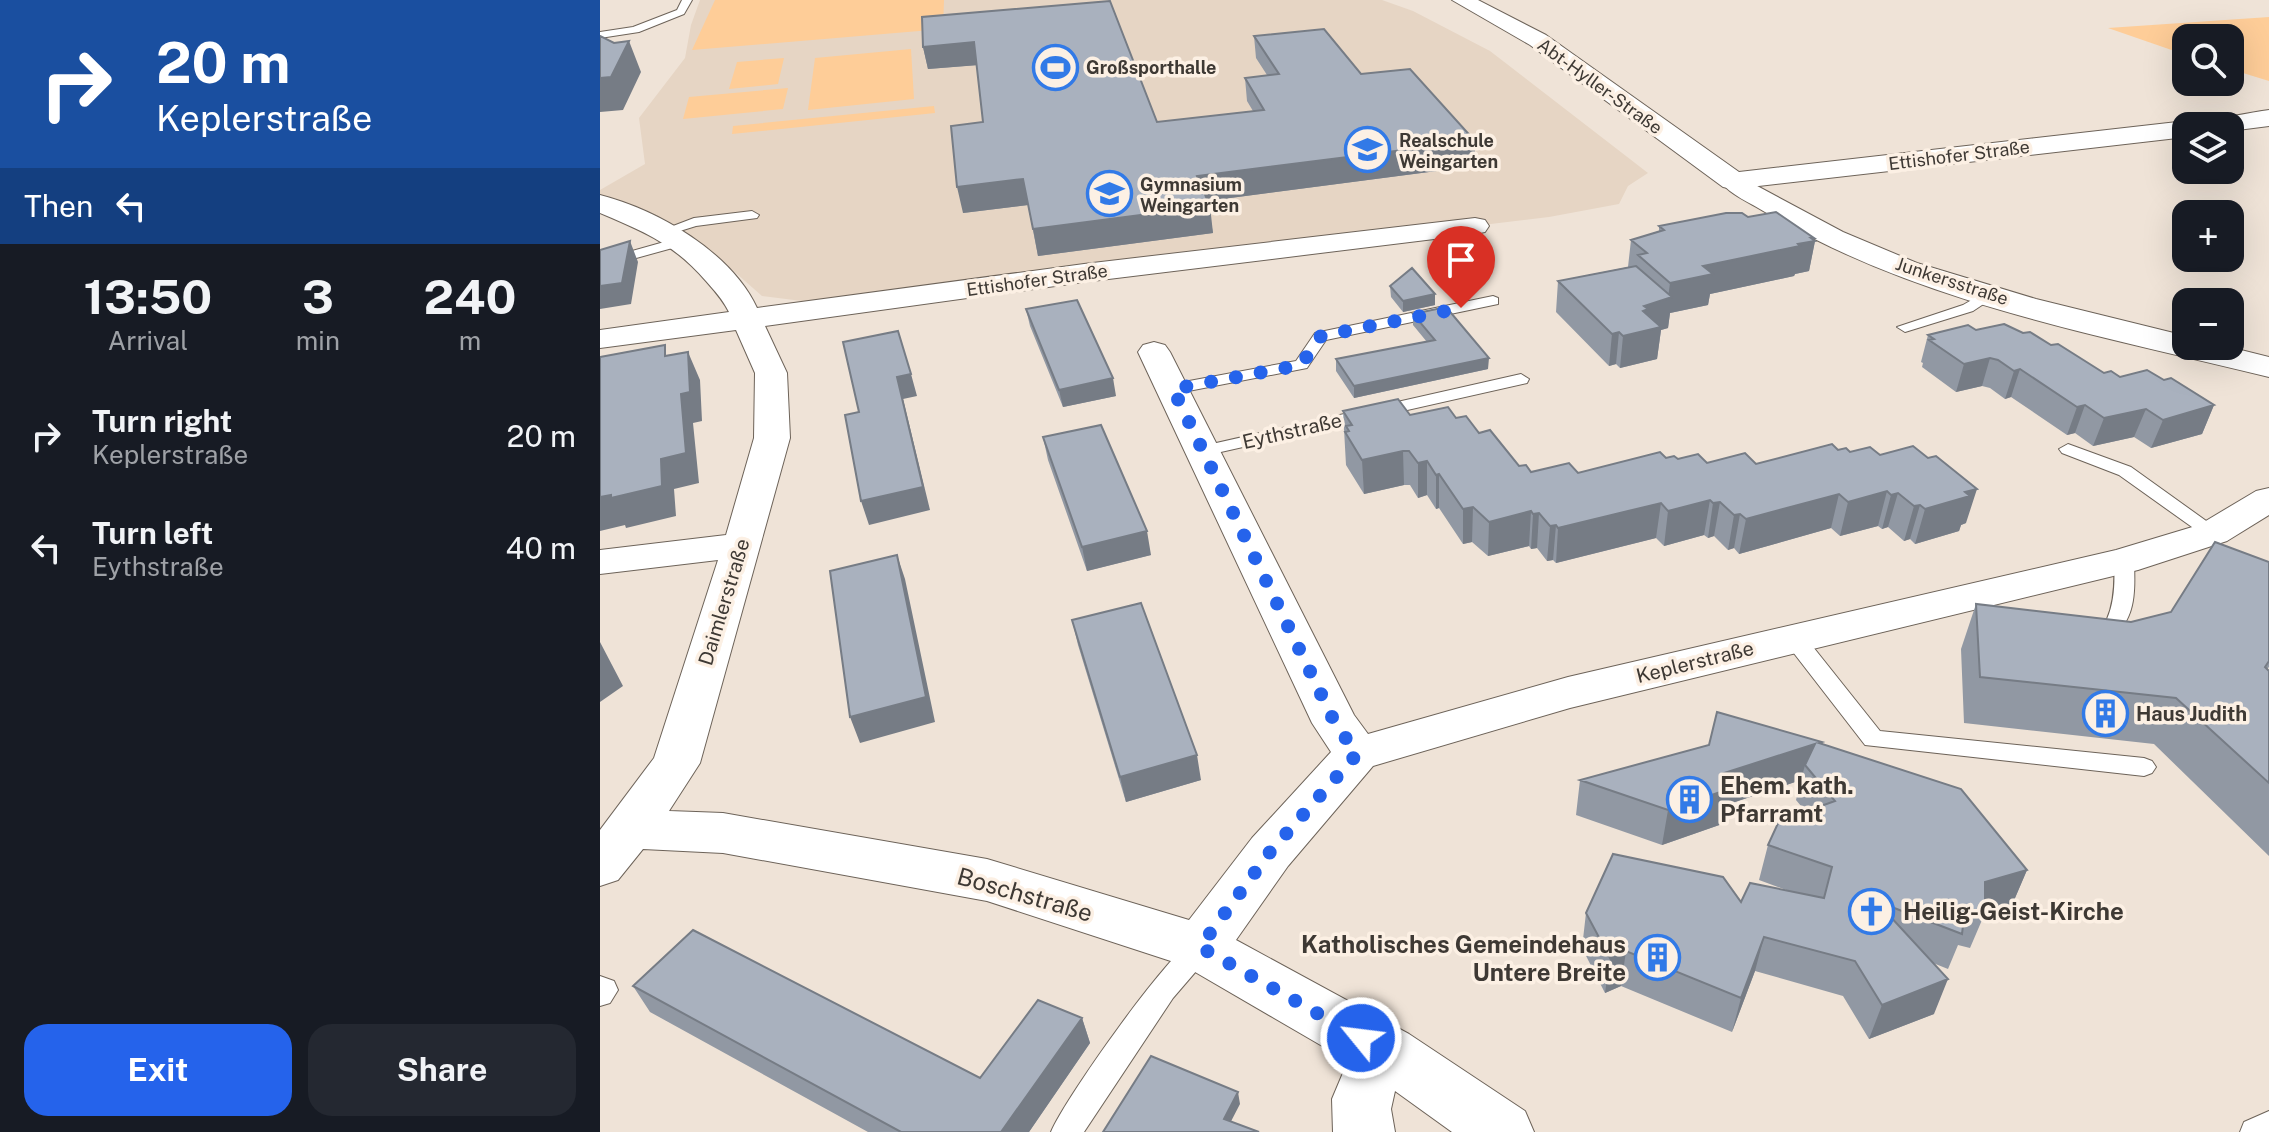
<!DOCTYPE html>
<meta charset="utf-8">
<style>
:root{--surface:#171b24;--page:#242831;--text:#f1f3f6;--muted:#9ea1a6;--accent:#2563eb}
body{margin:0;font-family:"Public Sans",sans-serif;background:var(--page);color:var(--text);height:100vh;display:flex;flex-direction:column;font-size:30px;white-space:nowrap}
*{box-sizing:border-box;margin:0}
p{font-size:26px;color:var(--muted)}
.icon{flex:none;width:44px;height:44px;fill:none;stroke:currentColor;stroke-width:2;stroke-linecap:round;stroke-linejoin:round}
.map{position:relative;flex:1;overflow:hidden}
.side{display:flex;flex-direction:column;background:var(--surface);width:600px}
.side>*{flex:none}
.guide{background:#1a4fa0;color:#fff;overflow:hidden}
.fabs{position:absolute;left:1572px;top:24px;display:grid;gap:16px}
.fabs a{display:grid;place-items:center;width:72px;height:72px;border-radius:16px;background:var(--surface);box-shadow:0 8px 32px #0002;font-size:40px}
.pin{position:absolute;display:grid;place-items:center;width:68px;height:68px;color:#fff;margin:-82px -34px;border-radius:50% 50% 50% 0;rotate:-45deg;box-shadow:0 0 8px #0007}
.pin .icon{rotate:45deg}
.me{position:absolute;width:88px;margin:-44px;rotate:299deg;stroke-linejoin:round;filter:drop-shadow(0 0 6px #0008)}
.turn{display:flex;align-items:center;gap:28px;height:168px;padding:0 24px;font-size:36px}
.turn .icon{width:104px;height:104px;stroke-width:2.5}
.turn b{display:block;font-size:56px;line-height:68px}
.then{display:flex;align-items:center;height:76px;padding:0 24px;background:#0003;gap:16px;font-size:30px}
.eta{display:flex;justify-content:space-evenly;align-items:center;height:136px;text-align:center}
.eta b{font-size:48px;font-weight:700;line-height:56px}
.action{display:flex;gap:16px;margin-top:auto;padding:16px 24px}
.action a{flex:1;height:92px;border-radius:24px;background:var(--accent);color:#fff;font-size:32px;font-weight:700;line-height:92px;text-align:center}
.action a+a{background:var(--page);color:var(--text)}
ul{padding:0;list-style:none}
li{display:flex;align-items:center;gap:24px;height:112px;padding:0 24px}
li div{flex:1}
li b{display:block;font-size:30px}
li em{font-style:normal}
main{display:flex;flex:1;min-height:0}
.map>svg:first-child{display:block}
.built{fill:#e6d5c4}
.green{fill:#fecd98}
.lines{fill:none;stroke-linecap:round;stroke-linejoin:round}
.lane-casing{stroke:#6d6359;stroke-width:2}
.street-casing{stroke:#6d6359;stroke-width:2}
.secondary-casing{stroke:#6d6359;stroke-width:2}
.lane{fill:#fff;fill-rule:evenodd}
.street{fill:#fff;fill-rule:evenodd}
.secondary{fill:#fff;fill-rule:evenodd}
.wall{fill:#9198a3}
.shaded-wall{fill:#767c85}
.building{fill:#a9b1be;stroke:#767c85;stroke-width:2}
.route{stroke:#2563eb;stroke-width:14;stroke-dasharray:0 25.2}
.labels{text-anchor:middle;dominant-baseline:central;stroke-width:7;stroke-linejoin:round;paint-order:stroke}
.far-poi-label{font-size:18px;font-weight:bold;fill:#3e3934;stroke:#fcf0e4;text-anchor:start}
.far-street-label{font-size:18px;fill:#3e3934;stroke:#fcf0e4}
.street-label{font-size:20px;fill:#3e3934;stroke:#fcf0e4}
.poi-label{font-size:20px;font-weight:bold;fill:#3e3934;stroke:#fcf0e4;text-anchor:start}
.near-poi-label{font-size:24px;font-weight:bold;fill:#3e3934;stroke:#fcf0e4;text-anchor:start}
.near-street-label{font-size:24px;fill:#3e3934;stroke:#fcf0e4}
</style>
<main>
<section class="side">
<div class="guide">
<div class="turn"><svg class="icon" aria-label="right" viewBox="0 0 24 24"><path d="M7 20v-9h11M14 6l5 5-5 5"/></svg><div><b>20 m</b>Keplerstraße</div></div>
<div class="then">Then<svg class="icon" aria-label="left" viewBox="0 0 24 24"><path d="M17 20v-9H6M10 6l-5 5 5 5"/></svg></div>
</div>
<div class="eta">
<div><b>13:50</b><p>Arrival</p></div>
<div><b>3</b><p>min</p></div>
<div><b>240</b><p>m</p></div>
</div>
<ul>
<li><svg class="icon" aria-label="right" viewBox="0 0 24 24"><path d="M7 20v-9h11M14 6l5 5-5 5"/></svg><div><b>Turn right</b><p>Keplerstraße</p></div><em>20 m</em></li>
<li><svg class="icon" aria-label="left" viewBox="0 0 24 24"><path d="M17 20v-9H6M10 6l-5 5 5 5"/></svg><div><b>Turn left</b><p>Eythstraße</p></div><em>40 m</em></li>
</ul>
<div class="action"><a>Exit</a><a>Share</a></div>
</section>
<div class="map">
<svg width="1669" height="1132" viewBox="0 0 1669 1132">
<rect width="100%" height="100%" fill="#efe3d7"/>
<path class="built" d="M100,0H782L813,11L890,51L1048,173L1028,186L1019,204L949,217L226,304L162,296L112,252L66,224L0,197V190L45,164L39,118L85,58L91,25Z"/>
<path class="green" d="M115,0H344L343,29L92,50Z
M1669,17V81L1630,69V38H1586V55L1508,28Z
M311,49L314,99L208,110L215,58Z
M184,58L178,84L129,89L137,62Z
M188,88L183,109L83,119L89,97Z
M334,106L335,113L132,134L133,126Z"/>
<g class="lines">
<defs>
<path id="lane" d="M82,0H92L84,14L39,32L0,38V32L33,27L77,10Z
M152,211L159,215L157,218L96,226L67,235L60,231L94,218Z
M82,237L87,238V244L0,268V260Z
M1389,290L1394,291V297L1373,311L1305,332L1297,327L1363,305Z
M893,296L898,298V304L726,340L707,368L573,394L565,389L573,384L696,361L715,333Z
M921,374L929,379L927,383L603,456L594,451L603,446Z
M1468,444L1531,467L1623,533L1613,539L1606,537L1519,475L1462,453L1459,449Z
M1524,555L1534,561C1535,595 1536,620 1508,642H1492L1489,637C1494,630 1504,626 1507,619C1515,601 1515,580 1514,561Z
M1194,631L1202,633L1280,731L1544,758L1552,761L1556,767L1552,773L1544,776L1265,745L1186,643L1183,638L1186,633Z
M600,935L610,939L614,947L610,955L573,998L484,1132H451C464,1100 573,945 600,935Z
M0,976L14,981L18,990L10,1003L0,1006Z
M1669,1111V1132H1640L1644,1122Z"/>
<path id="street" d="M1133,173L1243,232L1317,263L1436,299L1586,336V346H1625L1669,357V377C1499,335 1317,303 1165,212C1151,203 1130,195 1120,181L1124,176Z
M0,195C58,210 131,252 157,308L484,264L875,218L885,220L889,226L885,232L875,234L484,282L165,326L187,373L190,438L100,763L69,811L123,813L387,859L589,920L652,838L731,752L712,723L538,352L543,345L554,342L565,345L570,352L754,715L768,734L968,677L1516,550L1599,525L1656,491L1669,488V515L1627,541L1538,570L970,708L773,766L688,866L636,940L809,1034L925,1111L934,1132H852L795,1091L791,1109L795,1132H733L732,1099L748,1061L583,965L387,901L123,853L43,849L18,880L0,886V830L54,758L118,560L0,574V550L126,535L154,438L155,373L136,330L0,348V330L129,312C123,300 115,291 106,281C74,244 45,232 0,213Z"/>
<path id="secondary" d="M852,0H878L946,35L1139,172L1586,121C1597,124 1652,112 1669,110V126L1630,131V126H1586V137L1133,189L1123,187L930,45Z"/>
</defs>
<use href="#lane" class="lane-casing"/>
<use href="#street" class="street-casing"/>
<use href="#secondary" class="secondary-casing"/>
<use href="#lane" class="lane"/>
<use href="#street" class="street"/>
<use href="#secondary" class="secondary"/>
</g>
<path class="wall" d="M654,36L761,74L875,141V166L607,201L613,233L438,256L428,205L363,213L383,122L377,65L328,69L323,47L557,122L653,111L647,101L645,78L667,75L656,58Z
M1148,217L1215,241L1209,271L1195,274L1194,276L1110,294L1108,305L1070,313L1068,328L1061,330L1057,359L1020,368L1016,364L1009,366L956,312L958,281L1028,267L1031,240L1059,231V226Z
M790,286L835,305L803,312L791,297Z
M426,309L516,396L463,407L430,326Z
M813,314L888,369L754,398L736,371V359L827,342L813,325Z
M1376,330L1423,333L1451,345L1504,373L1520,377L1564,380L1614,405L1602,434L1551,448L1534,437L1493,446L1475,433L1467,435L1411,397L1405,399L1390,388L1382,386L1356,392L1322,367L1323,363L1321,362L1328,335Z
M743,411L856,418L879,433L919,466L931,472L978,473L1066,458L1107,463L1156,464L1238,450L1250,452L1366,523L1361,525L1359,531L1315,544L1310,539L1304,541L1288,527L1282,529L1278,526L1240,536L1231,528L1139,554L1134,548L1128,550L1114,536L1108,538L1104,535L1064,546L1056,538L956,563L953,560L947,561L937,548L931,549L929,546L888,556L872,542L863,544L839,508L836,509L827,495L818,498L810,485H804L764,494L746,465Z
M443,437L551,555L487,571L448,460Z
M1669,562V667L1667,669L1669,671V856L1554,744L1364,723L1361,649L1376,604L1531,622L1571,612Z
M472,620L601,780L526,802L478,645Z
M1222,742V744L1427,870L1412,905L1385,913L1370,948L1358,945L1348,969L1333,963L1334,1014L1269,1039L1243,996L1155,971L1132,1032L1021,986L1005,993L982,948L986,913L1141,902L1192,892L1159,880L1168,845L1206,812L1196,800L1201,780L1129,804L1125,823L1062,845L976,815L980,780Z
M33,986L380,1078L482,1018L490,1043L429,1132H268L50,1012Z"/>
<path class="shaded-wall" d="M29,41L41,72L23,110L0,112V78Z
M374,42L379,65L328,69L323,47Z
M875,141V166L600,202L597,176Z
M423,179L428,205L363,213L357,187Z
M610,206L613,233L438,256L433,229Z
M1214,238L1213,241H1215L1209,271L1195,274L1194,276L1110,294L1108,305L1070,313L1068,328L1061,330L1057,359L1020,368L1023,336L1044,306L1068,298L1070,283L1103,266L1198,244Z
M30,241L38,262L31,304L0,309V286Z
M835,294V305L803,312V301Z
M1019,332L1016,364L1009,366L1012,334Z
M88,352L100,380L102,421L93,423L99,483L74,489L76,516L26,528L25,525L0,531V497L61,459Z
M889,358L888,369L754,398V386Z
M1390,358L1382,386L1356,392L1364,364Z
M1420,369L1411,397L1405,399L1414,371Z
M311,374L317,396L303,399L330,510L269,525L261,501L297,377Z
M513,378L516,396L463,407L459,390Z
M1485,405L1475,433L1467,435L1477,407Z
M1614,405L1602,434L1551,448L1563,420Z
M1546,409L1534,437L1493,446L1504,418Z
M803,451L804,485L764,494L762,460Z
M827,461V495L818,498V463Z
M839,474V508L836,509V475Z
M1377,489L1366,523L1361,525L1359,531L1315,544L1325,509L1365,492Z
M1287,491L1278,526L1240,536L1248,502Z
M1298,493L1288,527L1282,529L1291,495Z
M1239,494L1231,528L1139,554L1146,519Z
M1110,500L1104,535L1064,546L1068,511Z
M1120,502L1114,536L1108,538L1113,503Z
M1061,503L1056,538L956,563L958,528Z
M1320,505L1310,539L1304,541L1314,506Z
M873,507L872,542L863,544V509Z
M931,511L929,546L888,556L889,522Z
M939,513L937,548L931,549L933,514Z
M1140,514L1134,548L1128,550L1134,515Z
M956,525L953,560L947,561L950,526Z
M547,531L551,555L487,571L482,547Z
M297,555L305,579L335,722L260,743L250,717Z
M0,642L23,686L0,702Z
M1215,744L1205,765L1201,780L1129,804L1125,823L1062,845L1068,810L1121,774Z
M597,755L601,780L526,802L520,777Z
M1427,870L1412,905L1384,913L1385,882Z
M1164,937L1155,971L1132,1032L1141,998Z
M1026,951L1021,986L1005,993L1010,958Z
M1348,979L1334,1014L1269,1039L1282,1005Z
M482,1018L490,1043L429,1132H401Z
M638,1092L640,1104L626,1131L624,1119Z"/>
<path class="building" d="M510,1L557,122L664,110L645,78L679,74L654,36L724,29L761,74L810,69L875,141L597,176L610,206L433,229L423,179L357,187L351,126L383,122L374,42L323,47L322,17Z
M0,36L14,43L29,41L11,77L0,78Z
M1176,212L1214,238H1211L1215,241L1198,244L1200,246L1103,266L1113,274L1070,283L1038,255L1047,253L1031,240L1064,230L1059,226L1126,213H1142L1148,217Z
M30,241L22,283L0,286V250Z
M1036,266L1072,297L1044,306L1048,309L1043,311L1061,327L1023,336L1019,332L1012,334L958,281Z
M812,268L835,294L803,301L790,286Z
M477,300L513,378L459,390L426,309Z
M846,307L889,358L754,386L736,359L835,340L813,314Z
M1404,324L1423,333L1430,332L1451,345L1458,344L1504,373L1511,371L1520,377L1547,370L1564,380L1571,378L1614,405L1563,420L1546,409L1504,418L1485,405L1477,407L1420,369L1414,371L1398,360L1390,358L1364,364L1329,340L1334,339L1328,335L1368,325L1376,330Z
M298,331L311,374L297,377L323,487L261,501L245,415L259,412L243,342Z
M65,345V356L88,352L90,392L81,394L86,453L61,459L62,486L11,498V495L0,497V357Z
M798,399L810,415L848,407L856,418L866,416L879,433L890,430L919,466L926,465L931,472L969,463L978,473L1060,452L1066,458L1074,456L1078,459L1098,454L1107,463L1145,453L1156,464L1232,444L1238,450L1246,448L1250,452L1270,447L1280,455L1313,446L1328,458L1336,456L1377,489L1365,492L1370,496L1325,509L1320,505L1314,506L1298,493L1291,495L1287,491L1248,502L1239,494L1146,519L1140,514L1134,515L1120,502L1113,503L1110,500L1068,511L1061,503L958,528L956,525L950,526L939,513L933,514L931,511L889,522L873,507L863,509L839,474L836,475L827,461L818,463L809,451H803L762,460L745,432L749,431L746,426L752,425L743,411Z
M501,425L547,531L482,547L443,437Z
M1615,542L1669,562V661L1665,667L1669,671V783L1576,698L1380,677L1376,604L1531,622L1571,612Z
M297,555L326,697L250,717L230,571Z
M541,603L597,755L520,777L472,620Z
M1117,712L1222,742L1219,743L1361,789L1427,870L1385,882V913L1365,909L1362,934L1276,901L1348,979L1282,1005L1255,961L1164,937L1141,998L1026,951L1010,958L986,913L1013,854L1123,877L1141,902L1150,883L1224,898L1232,867L1168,845L1179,821L1235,801L1205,765L1215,744L1121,774L1132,788L1068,810L980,780L1109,745Z
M93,930L380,1078L438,1000L482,1018L401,1132H301L33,986Z
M551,1056L638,1092L624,1119L659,1132H503Z"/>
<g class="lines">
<path class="route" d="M761,1038L600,947L670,852L757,754L735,723L573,389L701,365L721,336L861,308"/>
</g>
<defs>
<symbol id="stadium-ring" viewBox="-11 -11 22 22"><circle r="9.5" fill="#fcf0e4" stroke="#327ae7" stroke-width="1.5"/><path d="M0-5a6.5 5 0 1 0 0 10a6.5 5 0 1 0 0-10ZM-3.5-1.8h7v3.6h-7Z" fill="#327ae7"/></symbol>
<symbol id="school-ring" viewBox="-11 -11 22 22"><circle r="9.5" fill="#fcf0e4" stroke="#327ae7" stroke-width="1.5"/><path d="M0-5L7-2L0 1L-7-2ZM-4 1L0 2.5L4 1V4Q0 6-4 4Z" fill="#327ae7"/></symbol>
<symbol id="building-ring" viewBox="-11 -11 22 22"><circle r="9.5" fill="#fcf0e4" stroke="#327ae7" stroke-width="1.5"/><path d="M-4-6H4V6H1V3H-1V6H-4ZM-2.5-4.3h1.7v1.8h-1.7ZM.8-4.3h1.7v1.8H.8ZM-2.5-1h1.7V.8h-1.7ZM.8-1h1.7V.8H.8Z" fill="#327ae7"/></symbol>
<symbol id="church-ring" viewBox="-11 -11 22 22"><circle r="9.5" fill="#fcf0e4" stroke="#327ae7" stroke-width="1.5"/><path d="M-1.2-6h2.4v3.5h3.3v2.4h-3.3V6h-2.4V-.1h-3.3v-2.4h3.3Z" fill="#327ae7"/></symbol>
</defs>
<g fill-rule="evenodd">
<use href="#stadium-ring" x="430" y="42" width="51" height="51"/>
<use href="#school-ring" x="742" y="124" width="51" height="51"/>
<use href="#school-ring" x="484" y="168" width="51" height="51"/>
<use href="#building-ring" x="1480" y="688" width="51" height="51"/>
<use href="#building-ring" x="1064" y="774" width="51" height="51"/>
<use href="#church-ring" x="1246" y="886" width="51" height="51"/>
<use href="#building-ring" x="1032" y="932" width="51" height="51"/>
</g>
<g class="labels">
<g class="far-poi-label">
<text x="486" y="67">Großsporthalle</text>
<text x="799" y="140">Realschule<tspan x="799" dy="21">Weingarten</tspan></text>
<text x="540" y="184">Gymnasium<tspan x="540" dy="21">Weingarten</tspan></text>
</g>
<g class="far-street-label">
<text transform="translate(1000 86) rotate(36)">Abt-Hyller-Straße</text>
<text transform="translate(1359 155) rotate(-7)">Ettishofer Straße</text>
<text transform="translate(437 280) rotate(-8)">Ettishofer Straße</text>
<text transform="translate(1352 281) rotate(18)">Junkersstraße</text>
</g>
<g class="street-label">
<text transform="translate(692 431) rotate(-13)">Eythstraße</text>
<text transform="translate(124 602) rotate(-73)">Daimlerstraße</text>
<text transform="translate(1095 662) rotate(-14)">Keplerstraße</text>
</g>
<g class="poi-label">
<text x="1536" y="714">Haus Judith</text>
</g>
<g class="near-poi-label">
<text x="1120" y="785">Ehem. kath.<tspan x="1120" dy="28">Pfarramt</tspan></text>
<text x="1303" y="911">Heilig-Geist-Kirche</text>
<text x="1026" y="944" text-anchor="end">Katholisches Gemeindehaus<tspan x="1026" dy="28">Untere Breite</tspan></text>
</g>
<g class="near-street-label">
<text transform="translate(425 894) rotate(16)">Boschstraße</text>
</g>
</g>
</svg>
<div class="fabs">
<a><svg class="icon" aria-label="search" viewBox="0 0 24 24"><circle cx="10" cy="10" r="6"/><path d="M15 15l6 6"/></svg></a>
<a><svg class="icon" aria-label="layers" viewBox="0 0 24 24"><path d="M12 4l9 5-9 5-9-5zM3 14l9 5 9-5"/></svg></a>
<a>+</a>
<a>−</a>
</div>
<div class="pin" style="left:861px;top:308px;background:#d93025"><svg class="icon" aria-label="arrive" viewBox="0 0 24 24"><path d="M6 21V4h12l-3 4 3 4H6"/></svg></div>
<svg class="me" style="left:761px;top:1038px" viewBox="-20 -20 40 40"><circle r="17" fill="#2563eb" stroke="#fff" stroke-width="3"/><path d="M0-11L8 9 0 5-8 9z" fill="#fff"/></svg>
</div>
</main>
